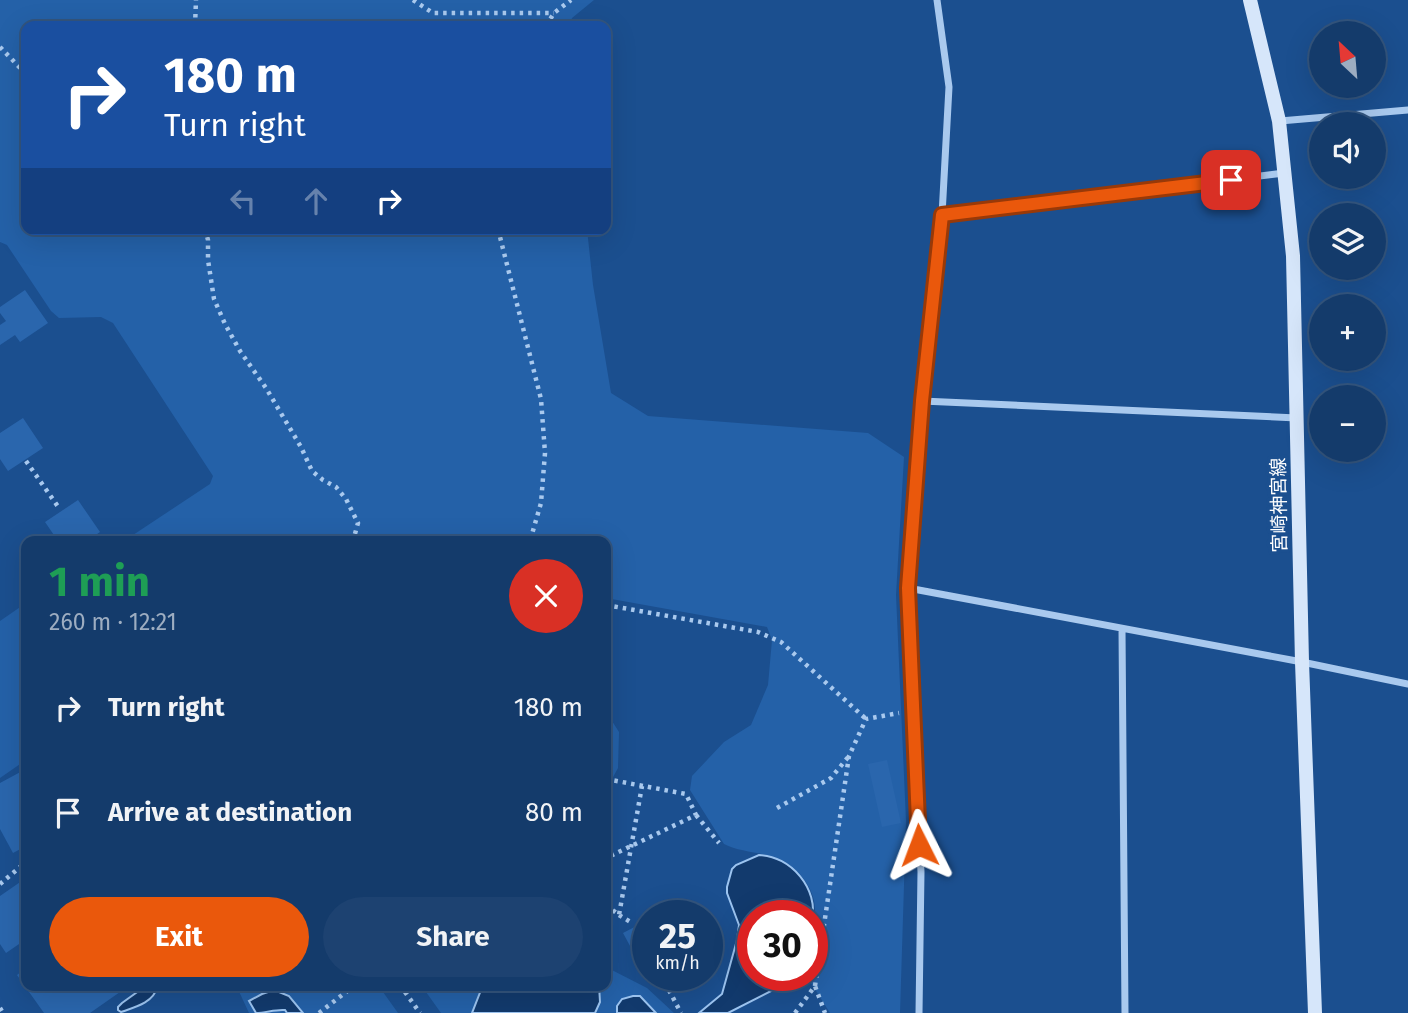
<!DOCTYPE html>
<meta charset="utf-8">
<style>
:root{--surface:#143b6b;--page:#1d4271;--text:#f1f3f6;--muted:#9dadc1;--line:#33557e;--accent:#ea580c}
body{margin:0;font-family:"Fira Sans","Noto Sans JP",sans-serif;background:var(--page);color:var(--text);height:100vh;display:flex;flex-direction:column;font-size:26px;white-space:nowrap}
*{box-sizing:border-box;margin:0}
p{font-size:23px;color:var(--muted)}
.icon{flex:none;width:38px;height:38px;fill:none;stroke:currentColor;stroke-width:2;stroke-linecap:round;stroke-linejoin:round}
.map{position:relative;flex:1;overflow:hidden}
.panel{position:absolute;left:21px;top:536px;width:590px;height:455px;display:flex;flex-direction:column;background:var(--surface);border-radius:14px;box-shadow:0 7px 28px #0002,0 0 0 2px var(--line)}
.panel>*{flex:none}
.hud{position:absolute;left:21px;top:21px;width:590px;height:214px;border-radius:14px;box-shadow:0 7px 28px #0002,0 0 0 2px var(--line);background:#1a4fa0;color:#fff;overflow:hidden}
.needle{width:46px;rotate:334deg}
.buttons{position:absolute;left:1309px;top:21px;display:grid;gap:14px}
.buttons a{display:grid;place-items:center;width:77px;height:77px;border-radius:50%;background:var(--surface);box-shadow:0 7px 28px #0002,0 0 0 2px var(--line);font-size:35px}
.speed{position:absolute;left:632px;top:900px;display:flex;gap:14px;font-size:35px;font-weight:700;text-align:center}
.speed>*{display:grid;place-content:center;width:91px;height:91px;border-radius:50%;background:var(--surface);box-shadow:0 7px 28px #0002,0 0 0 2px var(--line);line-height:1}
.speed small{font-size:18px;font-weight:400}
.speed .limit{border:10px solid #d22;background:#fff;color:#111}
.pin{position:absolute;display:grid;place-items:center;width:60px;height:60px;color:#fff;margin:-30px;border-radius:14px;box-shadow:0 4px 10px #0006}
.me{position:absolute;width:77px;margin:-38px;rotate:357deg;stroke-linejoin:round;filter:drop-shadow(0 0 5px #0008)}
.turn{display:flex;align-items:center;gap:24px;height:147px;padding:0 28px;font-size:32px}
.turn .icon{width:91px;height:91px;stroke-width:2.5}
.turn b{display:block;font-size:49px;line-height:60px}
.lanes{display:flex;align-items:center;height:66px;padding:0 28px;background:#0003;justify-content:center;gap:35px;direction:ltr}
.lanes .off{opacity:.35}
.round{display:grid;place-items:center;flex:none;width:74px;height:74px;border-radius:37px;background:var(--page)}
.headline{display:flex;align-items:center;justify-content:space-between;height:119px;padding:0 28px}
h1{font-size:42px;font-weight:700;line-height:52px;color:#1e9e55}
.primary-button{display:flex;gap:14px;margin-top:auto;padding:14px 28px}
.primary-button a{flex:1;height:80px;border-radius:42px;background:var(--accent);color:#fff;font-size:28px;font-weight:700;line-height:80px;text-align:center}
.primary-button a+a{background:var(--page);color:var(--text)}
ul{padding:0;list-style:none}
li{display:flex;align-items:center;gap:21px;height:105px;padding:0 28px}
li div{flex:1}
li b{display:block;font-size:26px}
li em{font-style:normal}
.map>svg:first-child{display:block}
.green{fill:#2461a8}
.water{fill:#123a6d;stroke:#9cc4f0;stroke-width:2}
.building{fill:#2a66ad}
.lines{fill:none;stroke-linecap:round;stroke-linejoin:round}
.path{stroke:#a9c9ee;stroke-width:4.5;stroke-dasharray:3.5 5;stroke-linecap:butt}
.street{stroke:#a9c9ee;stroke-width:7}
.secondary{stroke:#d6e6fa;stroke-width:14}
.route-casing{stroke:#983908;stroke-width:18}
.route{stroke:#ea580c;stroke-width:12}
.labels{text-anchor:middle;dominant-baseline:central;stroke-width:7;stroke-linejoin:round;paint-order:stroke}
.street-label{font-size:19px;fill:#fff;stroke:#1b4f8f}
</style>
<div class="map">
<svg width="1408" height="1013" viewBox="0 0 1408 1013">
<rect width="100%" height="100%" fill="#1b4f8f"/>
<path class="green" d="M0,0H594L572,18L569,26H26V229H587L593,285L611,393L648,416L868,433L904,457L896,595L906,821L900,1013H830L806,975H812C812,960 812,945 812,930C812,923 815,916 815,909C815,888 796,865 777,858C761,852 739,852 724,844L690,790L692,776L724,742L751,725L768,685L772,640L767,627L606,598V541H129L130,537L210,484L213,476L113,323L101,317L59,318L51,311L7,245L0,242Z
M26,603V760L0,778V621Z
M606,719L612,721L619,732L618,768L606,790Z
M606,967L647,988L674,1013H441L421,985H606Z
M236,985H378L398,1013H249Z"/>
<path class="water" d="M759,855C791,856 819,889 812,921V915H752V975H798L793,980L728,1013H699L722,994L737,940L739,925L727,893V887L732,869L736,865Z
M147,985L158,986C153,1003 136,1007 121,1012L118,1010V1007L122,1003Z
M483,985H599L600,1002L595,1013H472Z
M274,990L289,996L303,1013H287L285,1010C275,1009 266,1013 256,1013L249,1001L262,994Z
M633,996H640L656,1013H617V1006L622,999Z"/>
<path class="building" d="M25,290L48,323L20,342L15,335L0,345V325L6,321L0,313V307Z
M23,418L43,448L8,471L0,459V433Z
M78,500L100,532L87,541H58L45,522Z
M887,760L901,823L882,827L868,764Z
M26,769V846L13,853L0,829V783Z
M26,878V949L22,942L6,953L0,944V896Z
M685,900L693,915H657Z
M648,920V975H654L648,979L623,933Z
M26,968V985H130L90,1013H44L17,975Z"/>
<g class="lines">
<path class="path" d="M413,0L433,13H554
M195,26L196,0
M546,26L554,13L571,0
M0,47L26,74
M205,229L208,240V260L214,299L225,324L240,351L266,388L301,447L312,471L323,480L336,487L346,499L358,523L353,541
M498,229L541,399L545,453L541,503L530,541
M26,461L59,508
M606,605L758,632L781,642L866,719
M606,779L686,794L696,815L606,858
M777,808L831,778L849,756
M696,815L719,843
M0,884L26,862
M606,905L619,915L642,786
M619,915L632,923
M661,975L681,1013
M400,985L420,1013
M815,986L849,756L866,719L899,713
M0,1008L3,1013
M319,1013L355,985
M795,1013L815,986L825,1013"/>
<path class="street" d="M1280,121L1408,110
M942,215L1284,173
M922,401L1297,418
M908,588L1302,662L1408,684
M1122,629L1125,1013
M919,1013L921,872L908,588L922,401L942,215L949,87L937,0"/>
<path class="secondary" d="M1250,0L1279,121L1293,256L1302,662L1315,1013"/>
</g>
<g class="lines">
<defs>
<path id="route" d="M919,845L908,588L922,401L942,215L1231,180"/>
</defs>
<use href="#route" class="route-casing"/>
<use href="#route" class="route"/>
</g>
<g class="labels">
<g class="street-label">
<text transform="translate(1279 505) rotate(-91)">宮崎神宮線</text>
</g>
</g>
</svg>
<div class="buttons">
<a><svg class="needle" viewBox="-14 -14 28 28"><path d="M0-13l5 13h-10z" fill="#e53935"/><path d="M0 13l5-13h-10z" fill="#9dadc1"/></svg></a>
<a><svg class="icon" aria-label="sound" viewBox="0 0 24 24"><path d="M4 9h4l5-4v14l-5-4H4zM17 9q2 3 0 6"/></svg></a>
<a><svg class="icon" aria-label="layers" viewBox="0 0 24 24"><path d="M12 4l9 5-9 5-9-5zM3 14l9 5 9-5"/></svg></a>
<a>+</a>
<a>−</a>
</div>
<div class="speed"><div>25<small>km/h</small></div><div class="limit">30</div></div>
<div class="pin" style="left:1231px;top:180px;background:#d93025"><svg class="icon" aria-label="arrive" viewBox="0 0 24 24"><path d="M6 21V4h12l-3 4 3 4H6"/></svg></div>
<svg class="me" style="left:919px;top:845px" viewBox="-20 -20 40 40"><path d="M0-17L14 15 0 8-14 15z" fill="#ea580c" stroke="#fff" stroke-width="4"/></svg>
<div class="hud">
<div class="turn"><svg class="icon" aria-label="right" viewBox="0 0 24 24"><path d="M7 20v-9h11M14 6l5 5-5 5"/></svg><div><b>180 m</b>Turn right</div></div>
<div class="lanes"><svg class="icon off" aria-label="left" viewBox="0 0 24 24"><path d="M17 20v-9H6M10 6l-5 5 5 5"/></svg><svg class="icon off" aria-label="ahead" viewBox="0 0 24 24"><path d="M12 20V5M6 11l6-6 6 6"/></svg><svg class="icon" aria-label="right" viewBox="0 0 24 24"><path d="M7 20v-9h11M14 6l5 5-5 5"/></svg></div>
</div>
<section class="panel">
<div class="headline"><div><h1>1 min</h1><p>260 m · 12:21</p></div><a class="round" style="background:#d93025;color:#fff"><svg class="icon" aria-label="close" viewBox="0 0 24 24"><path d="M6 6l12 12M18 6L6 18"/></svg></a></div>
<ul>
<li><svg class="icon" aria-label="right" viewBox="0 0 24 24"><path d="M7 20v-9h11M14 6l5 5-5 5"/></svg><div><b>Turn right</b></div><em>180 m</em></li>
<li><svg class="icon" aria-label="arrive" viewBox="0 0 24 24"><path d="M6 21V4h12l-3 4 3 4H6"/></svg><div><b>Arrive at destination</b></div><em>80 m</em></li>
</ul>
<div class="primary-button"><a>Exit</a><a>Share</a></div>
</section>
</div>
